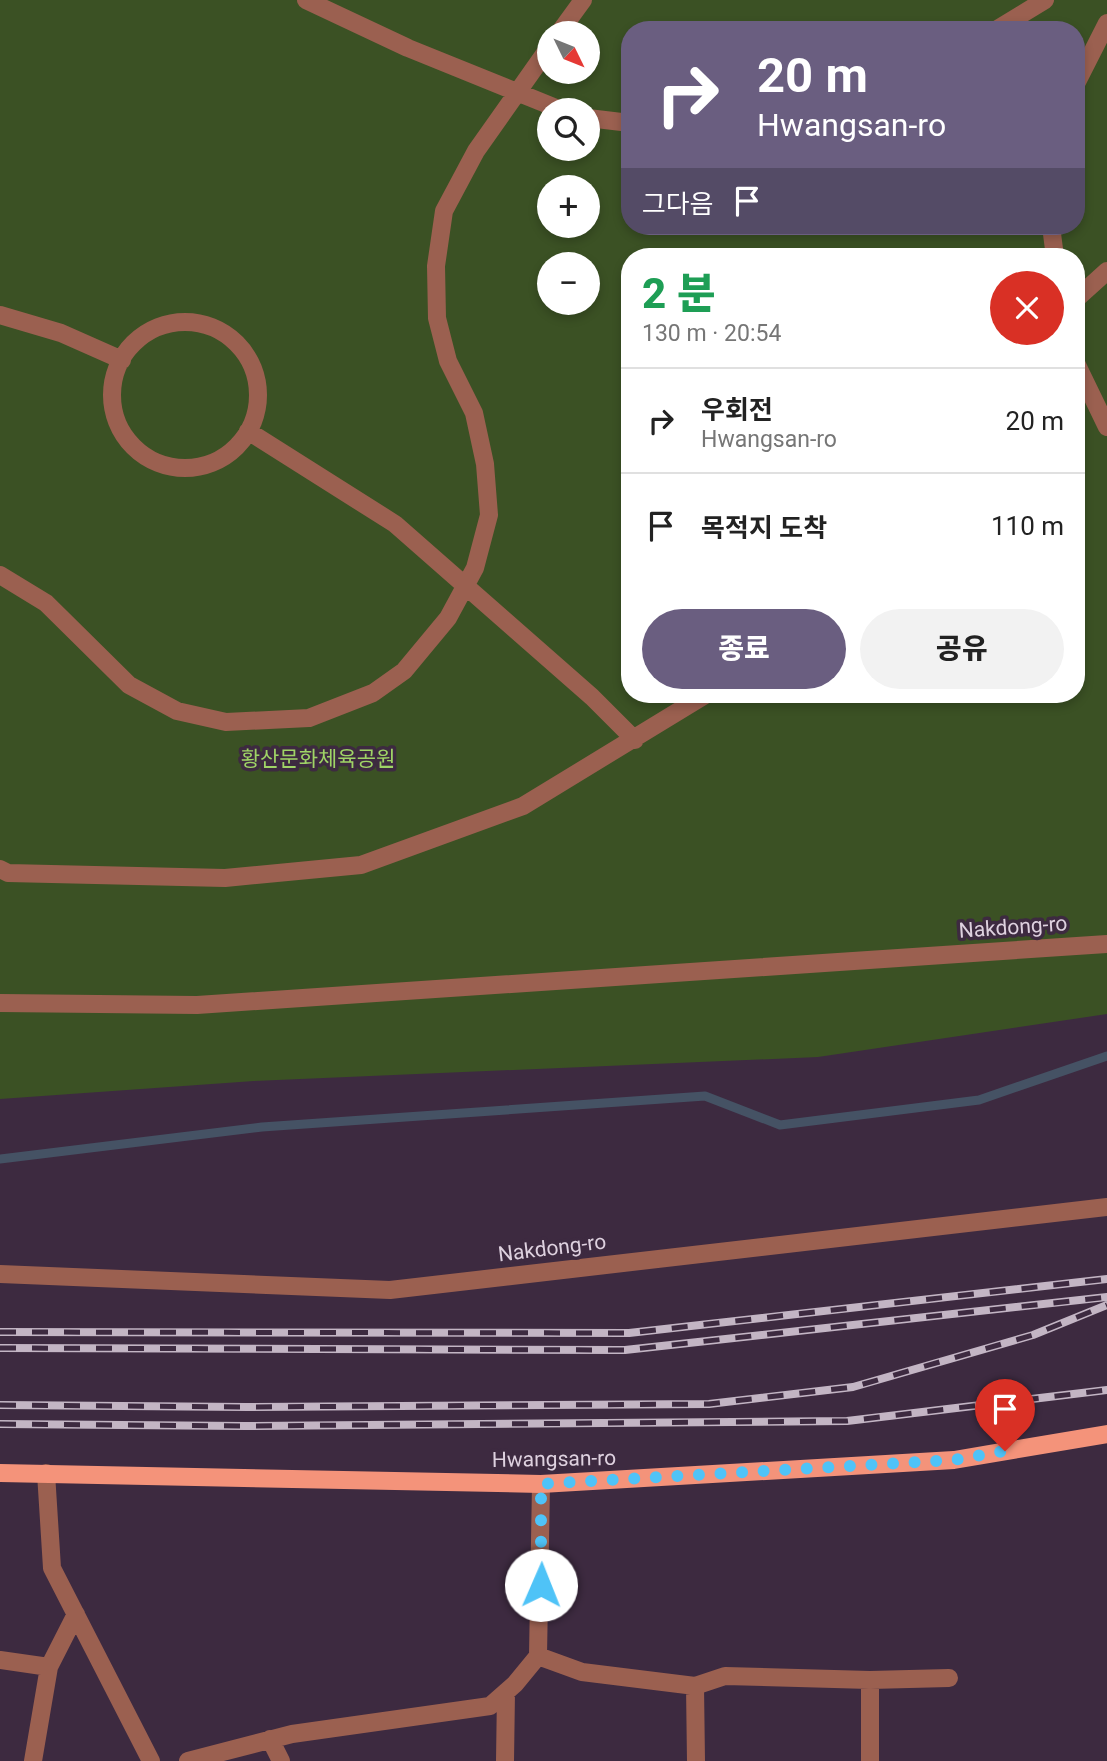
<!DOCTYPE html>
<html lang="ko">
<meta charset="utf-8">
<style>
:root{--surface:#fff;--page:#f2f2f2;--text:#222;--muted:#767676;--line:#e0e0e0;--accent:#6a5e80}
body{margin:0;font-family:Roboto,"Noto Sans KR",sans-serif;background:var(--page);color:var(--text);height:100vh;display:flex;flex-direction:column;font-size:26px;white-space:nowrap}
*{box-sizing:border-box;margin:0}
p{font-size:23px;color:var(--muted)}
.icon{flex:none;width:38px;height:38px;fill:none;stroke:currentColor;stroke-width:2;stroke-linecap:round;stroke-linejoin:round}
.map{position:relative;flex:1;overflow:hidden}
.side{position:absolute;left:621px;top:248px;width:464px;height:455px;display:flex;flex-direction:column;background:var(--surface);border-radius:28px;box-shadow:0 4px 10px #0003}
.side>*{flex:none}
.guide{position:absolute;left:621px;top:21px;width:464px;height:214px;border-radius:28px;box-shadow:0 4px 10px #0003;background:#6a5e80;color:#fff;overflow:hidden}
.needle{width:46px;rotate:133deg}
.tools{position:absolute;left:537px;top:21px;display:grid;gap:14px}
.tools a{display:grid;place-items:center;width:63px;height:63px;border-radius:50%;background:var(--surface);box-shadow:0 4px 10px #0003;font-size:35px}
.pin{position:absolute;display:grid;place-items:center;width:60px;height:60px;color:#fff;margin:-72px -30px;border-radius:50% 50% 50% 0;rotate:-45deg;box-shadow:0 0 7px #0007}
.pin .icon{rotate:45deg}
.me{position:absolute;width:77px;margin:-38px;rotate:1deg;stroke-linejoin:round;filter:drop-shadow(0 0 5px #0008)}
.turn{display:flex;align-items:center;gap:24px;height:147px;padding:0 21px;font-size:32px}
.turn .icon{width:91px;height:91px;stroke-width:2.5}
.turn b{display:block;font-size:49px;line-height:60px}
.then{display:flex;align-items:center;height:66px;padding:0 21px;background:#0003;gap:14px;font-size:26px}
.round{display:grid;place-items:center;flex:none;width:74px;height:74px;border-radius:37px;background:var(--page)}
.summary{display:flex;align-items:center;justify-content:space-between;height:119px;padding:0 21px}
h1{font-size:42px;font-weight:800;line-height:52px;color:#1e9e55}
.primary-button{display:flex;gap:14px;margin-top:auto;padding:14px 21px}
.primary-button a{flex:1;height:80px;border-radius:42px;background:var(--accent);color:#fff;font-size:28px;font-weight:800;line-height:80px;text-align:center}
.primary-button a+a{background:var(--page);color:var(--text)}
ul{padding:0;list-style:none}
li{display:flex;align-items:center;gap:21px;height:105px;padding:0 21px;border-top:2px solid var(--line)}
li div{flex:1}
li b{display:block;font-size:26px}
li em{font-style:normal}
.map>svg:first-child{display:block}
.green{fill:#3b5124;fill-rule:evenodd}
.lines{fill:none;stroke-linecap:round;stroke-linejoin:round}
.stream{stroke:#455264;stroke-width:9}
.minor{stroke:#9b6050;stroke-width:18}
.major{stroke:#f4937a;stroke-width:18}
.rail-casing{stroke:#c3b5c4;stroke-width:8}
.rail{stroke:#3d2a40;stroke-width:5;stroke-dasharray:16;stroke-linecap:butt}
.route{stroke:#4fc3f7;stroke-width:12;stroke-dasharray:0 21.6}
.labels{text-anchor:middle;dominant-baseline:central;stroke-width:7;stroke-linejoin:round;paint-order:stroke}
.park-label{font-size:21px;fill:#9fd466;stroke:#3d2a40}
.street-label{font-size:21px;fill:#ded1df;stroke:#3d2a40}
</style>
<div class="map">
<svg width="1107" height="1761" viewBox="0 0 1107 1761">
<rect width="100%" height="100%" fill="#3d2a40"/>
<path class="green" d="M0,0H1107V1014L818,1057L254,1081L0,1099ZM630,30H1076V226H630ZM550,33H588V72H550ZM550,110H588V149H550ZM550,187H588V226H550ZM630,257H1076V695H630ZM550,264H588V303H550Z"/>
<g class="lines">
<path class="stream" d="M0,1159L262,1127L705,1096L780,1125L979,1100L1107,1056"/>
<path class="minor" d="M306,0L408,48L561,110
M996,30L1045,0
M559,33L583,0
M1076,84L1107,23
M588,118L630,123
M1051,226L1055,257
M1076,299L1107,271
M0,315L61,333L122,360
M112 395a73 73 0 1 1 146 0a73 73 0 1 1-146 0Z
M1076,363L1107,427
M248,431L395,524L592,697L635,740
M0,575L46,603L129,685L177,711L226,722L309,718L373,693L404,671L448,618L475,568L489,515L485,464L474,413L448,361L437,318L436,266L444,211L476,151L550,46
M0,869L8,873L225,878L361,865L523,806L705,695
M0,1003L197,1005L1107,944
M0,1274L390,1290L1107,1207
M46,1473L52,1568L151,1761
M538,1656L582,1672L695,1686L725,1676L870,1680L949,1678
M0,1660L49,1667
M870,1680V1761
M695,1686L696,1761
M270,1739L281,1761
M33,1761L49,1667L76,1614
M188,1761L292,1734L490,1706L515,1684L538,1656L541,1484
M505,1761L506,1692"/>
<path class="major" d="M0,1473L541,1484L954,1460L1107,1434"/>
<defs>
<path id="rail" d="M0,1332L629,1333L1107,1279
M0,1348L625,1350L1107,1297
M0,1405L246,1407L709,1404L853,1387L1033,1335L1107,1305
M0,1424L244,1426L847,1421L1107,1390"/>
</defs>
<use href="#rail" class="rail-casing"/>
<use href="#rail" class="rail"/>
</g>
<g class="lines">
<path class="route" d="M541,1585V1484L954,1460L1005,1451"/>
</g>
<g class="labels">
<g class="park-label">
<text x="318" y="759">황산문화체육공원</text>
</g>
<g class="street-label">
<text transform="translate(1013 927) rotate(-4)">Nakdong-ro</text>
<text transform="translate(552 1248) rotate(-7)">Nakdong-ro</text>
<text transform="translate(554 1459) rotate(-1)">Hwangsan-ro</text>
</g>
</g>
</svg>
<div class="tools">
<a><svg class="needle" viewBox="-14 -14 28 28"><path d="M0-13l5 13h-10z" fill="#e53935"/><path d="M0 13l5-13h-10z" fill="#767676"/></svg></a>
<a><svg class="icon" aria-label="search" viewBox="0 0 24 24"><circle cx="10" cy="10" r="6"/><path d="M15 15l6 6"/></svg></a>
<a>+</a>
<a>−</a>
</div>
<div class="pin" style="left:1005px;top:1451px;background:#d93025"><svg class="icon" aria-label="arrive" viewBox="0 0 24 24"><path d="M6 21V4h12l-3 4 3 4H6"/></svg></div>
<svg class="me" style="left:541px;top:1585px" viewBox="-20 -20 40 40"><circle r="19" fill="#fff"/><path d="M0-13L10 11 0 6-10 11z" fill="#4fc3f7"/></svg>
<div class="guide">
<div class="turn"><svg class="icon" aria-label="right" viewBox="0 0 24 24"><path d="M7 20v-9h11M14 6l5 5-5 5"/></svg><div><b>20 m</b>Hwangsan-ro</div></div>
<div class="then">그다음<svg class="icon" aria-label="arrive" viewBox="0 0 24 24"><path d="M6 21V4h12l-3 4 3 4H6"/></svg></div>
</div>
<section class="side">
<div class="summary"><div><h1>2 분</h1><p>130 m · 20:54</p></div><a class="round" style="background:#d93025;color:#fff"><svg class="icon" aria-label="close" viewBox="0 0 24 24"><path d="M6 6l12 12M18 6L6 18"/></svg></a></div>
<ul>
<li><svg class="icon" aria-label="right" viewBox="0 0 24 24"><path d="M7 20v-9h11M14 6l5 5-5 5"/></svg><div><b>우회전</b><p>Hwangsan-ro</p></div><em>20 m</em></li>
<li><svg class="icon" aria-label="arrive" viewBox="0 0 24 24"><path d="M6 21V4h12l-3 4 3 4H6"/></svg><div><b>목적지 도착</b></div><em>110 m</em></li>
</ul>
<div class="primary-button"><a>종료</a><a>공유</a></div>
</section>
</div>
